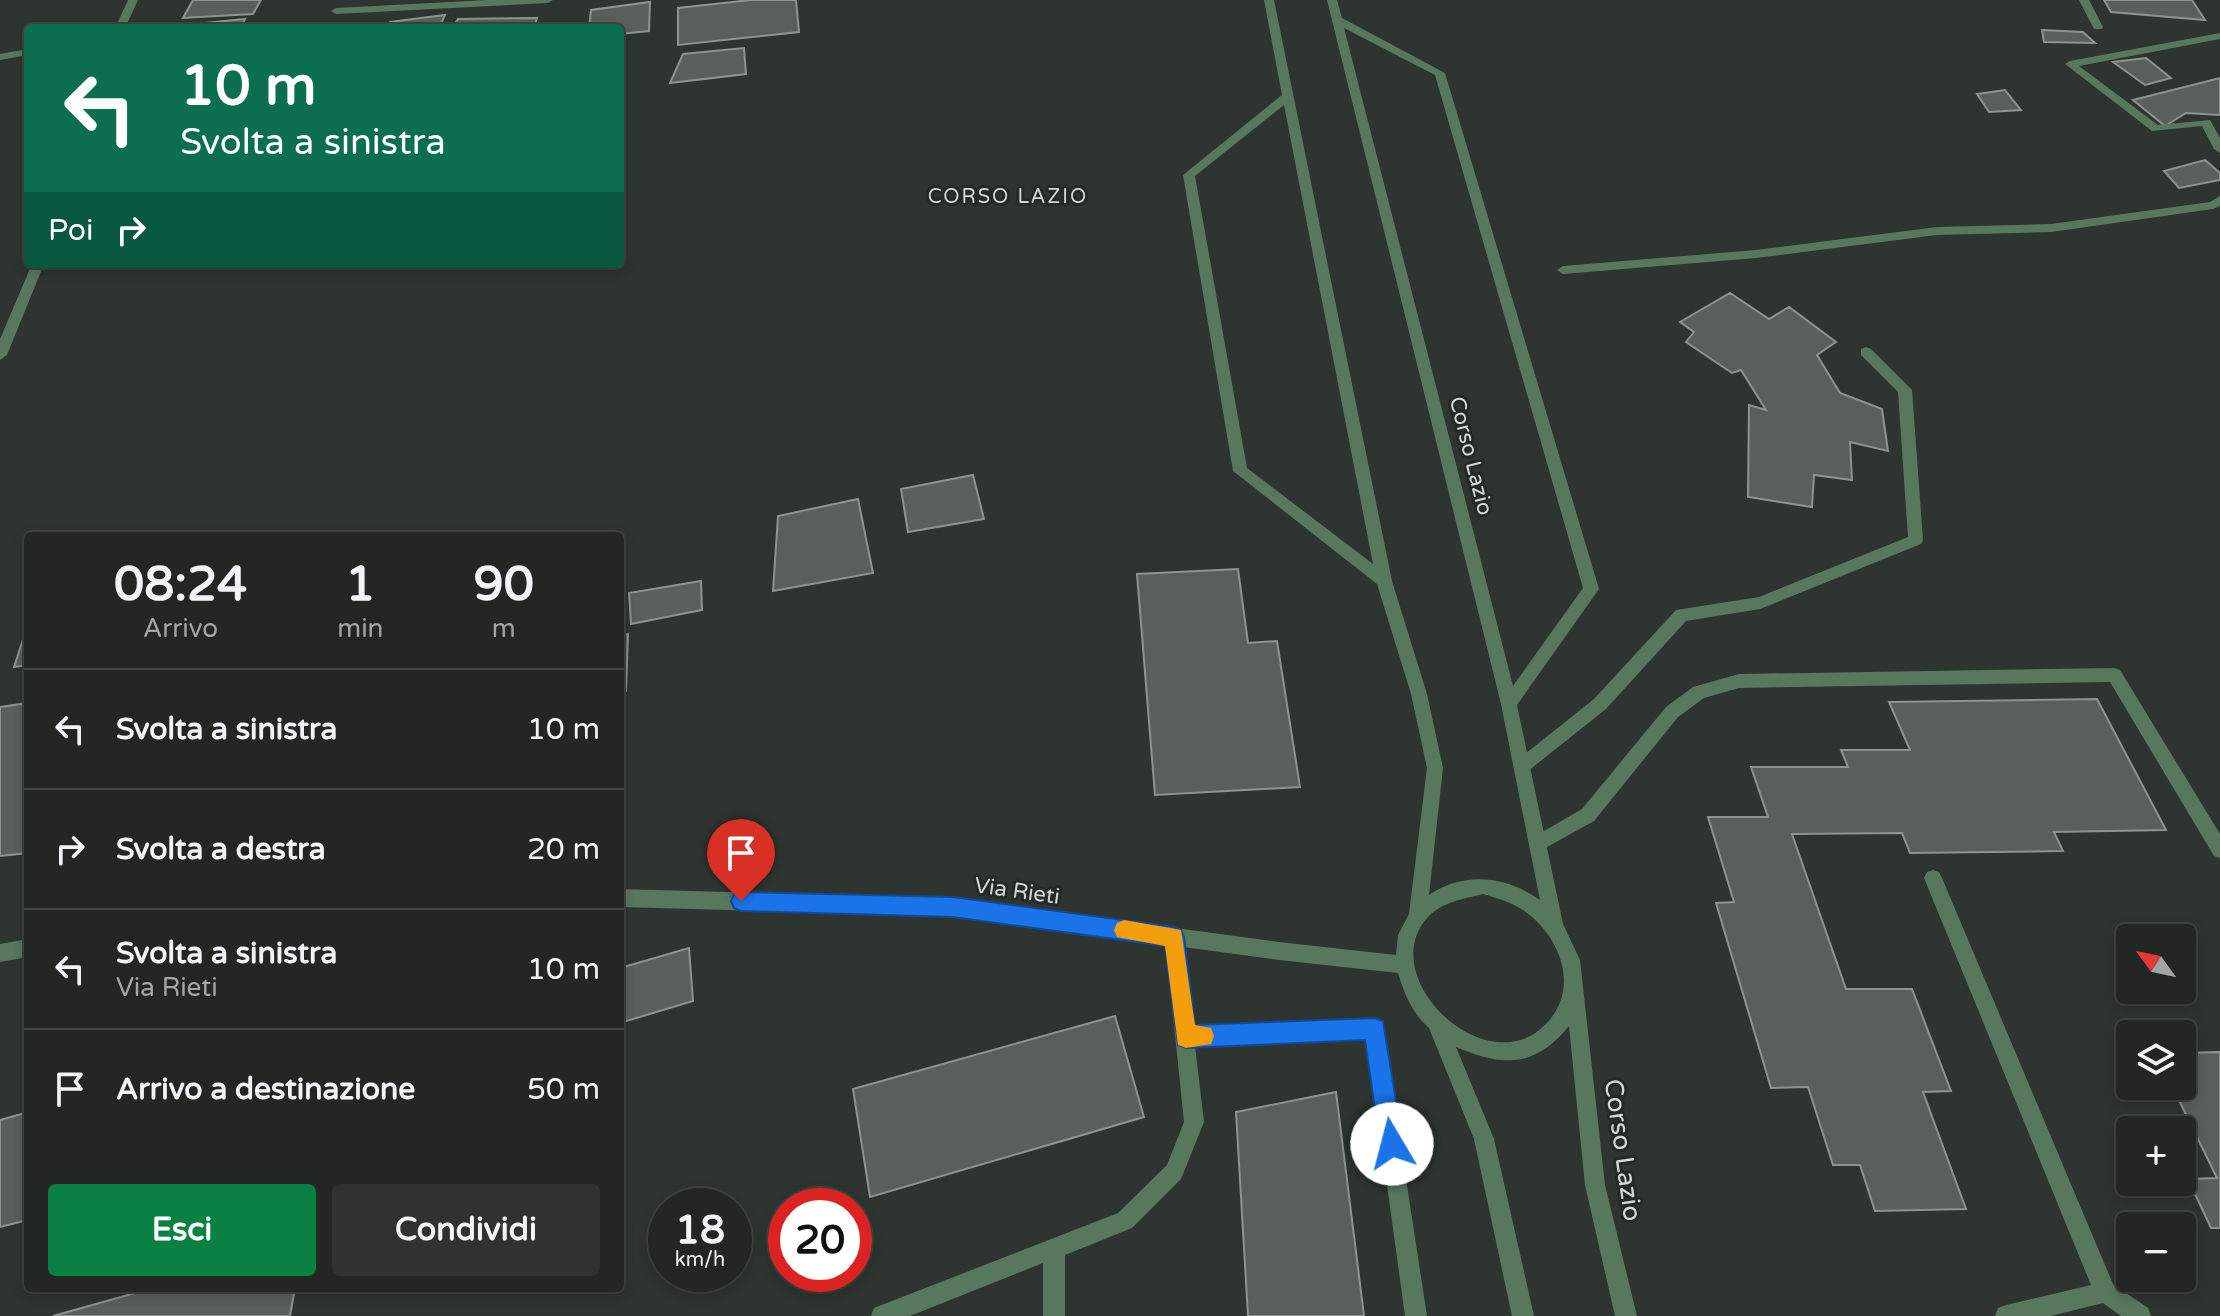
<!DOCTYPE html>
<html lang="it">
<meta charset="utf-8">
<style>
:root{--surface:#222723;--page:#2e3330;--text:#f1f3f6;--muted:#a2a5a6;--line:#3f4441;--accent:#0b8043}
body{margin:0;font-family:"Varela Round",sans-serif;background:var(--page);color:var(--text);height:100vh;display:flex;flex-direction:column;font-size:30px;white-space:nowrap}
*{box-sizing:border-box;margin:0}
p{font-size:26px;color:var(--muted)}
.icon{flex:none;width:44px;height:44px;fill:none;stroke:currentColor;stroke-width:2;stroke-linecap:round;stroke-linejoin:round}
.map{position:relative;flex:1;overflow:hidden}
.sheet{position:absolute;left:24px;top:532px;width:600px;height:760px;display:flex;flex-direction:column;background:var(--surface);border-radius:8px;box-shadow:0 4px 12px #0003,0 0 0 2px var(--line)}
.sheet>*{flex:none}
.guide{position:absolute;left:24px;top:24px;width:600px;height:244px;border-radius:8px;box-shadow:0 4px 12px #0003,0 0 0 2px var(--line);background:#0b6e4f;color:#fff;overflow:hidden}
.needle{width:52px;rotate:303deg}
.fabs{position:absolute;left:2116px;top:924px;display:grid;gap:16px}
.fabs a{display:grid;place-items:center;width:80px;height:80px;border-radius:8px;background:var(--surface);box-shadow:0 4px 12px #0003,0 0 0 2px var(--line);font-size:40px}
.speed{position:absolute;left:648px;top:1188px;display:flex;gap:16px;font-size:40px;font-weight:700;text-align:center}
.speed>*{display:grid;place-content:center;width:104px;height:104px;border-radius:50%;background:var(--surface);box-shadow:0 4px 12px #0003,0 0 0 2px var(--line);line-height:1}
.speed small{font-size:20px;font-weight:400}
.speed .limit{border:12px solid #d22;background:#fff;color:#111}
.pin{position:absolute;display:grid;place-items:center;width:68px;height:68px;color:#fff;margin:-82px -34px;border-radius:50% 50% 50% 0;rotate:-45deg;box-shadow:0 0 8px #0007}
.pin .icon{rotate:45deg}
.me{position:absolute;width:88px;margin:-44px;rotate:352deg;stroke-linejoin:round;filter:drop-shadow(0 0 6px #0008)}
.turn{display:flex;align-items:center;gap:28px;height:168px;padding:0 24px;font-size:36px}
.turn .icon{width:104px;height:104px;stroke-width:2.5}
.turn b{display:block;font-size:56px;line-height:68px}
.then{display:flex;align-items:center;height:76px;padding:0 24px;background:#0003;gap:16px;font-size:30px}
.eta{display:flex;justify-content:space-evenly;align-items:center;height:136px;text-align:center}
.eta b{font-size:48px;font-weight:700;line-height:56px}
.button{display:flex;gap:16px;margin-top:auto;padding:16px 24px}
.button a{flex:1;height:92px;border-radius:8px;background:var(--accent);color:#fff;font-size:32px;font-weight:700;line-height:92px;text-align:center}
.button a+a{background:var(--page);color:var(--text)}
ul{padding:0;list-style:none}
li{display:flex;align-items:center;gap:24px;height:120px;padding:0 24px;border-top:2px solid var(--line)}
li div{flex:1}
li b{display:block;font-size:30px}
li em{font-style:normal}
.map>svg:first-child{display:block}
.building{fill:#59605a;stroke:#8d948e;stroke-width:2}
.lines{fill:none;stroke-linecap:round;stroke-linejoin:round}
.lane{fill:#58785e;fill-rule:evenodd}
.street{fill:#58785e;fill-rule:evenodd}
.route{fill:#1a73e8;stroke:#114b97;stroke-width:2}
.slow{fill:#f59e0b}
.labels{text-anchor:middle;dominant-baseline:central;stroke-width:6;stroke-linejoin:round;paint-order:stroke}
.far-neighbourhood-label{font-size:20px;letter-spacing:2px;fill:#d4d8d5;stroke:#242a25}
.street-label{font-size:22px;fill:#d4d8d5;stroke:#242a25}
.near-street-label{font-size:26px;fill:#d4d8d5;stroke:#242a25}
</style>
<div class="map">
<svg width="2220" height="1316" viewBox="0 0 2220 1316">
<rect width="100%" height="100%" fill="#2e342f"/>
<path class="building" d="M193,0H261L253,14L183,18Z
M751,0H796L799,32L678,45V8Z
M2104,0H2192L2205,20L2111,12Z
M650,2L649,31L620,34V28H589L591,10Z
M445,15L439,28H387L390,22Z
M537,18L534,28H452L458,19Z
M245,19L240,28H183L185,25Z
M2042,30L2083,32L2095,43L2044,42Z
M744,48L746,74L670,83L683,54Z
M2146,58L2171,78L2145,85L2113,62Z
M2220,78V115L2186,113L2165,126L2133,100Z
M2005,90L2021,110L1989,112L1977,94Z
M2205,160L2220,173V180L2179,188L2164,171Z
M1730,293L1769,319L1789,307L1836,342L1817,355L1840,393L1882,409L1888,451L1850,442L1852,480L1814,475L1812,507L1748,497L1749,405L1766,410L1741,370L1732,373L1686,342L1694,332L1680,322Z
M973,475L984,519L908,532L901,489Z
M858,499L873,573L773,591L778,516Z
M1238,569L1248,643L1277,641L1300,787L1155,795L1137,574Z
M701,581L702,610L631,624L629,593Z
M28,624V665L14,667Z
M628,634L626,691L620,692V636Z
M2097,699L2166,830L2054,832L2063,851L1910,853L1902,833L1792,834L1846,989H1912L1951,1091L1923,1092L1966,1209L1875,1211L1860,1165H1833L1808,1087L1771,1088L1716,903L1734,902L1708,817H1768L1751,767H1848L1841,750H1910L1889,702Z
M28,703V853L0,856V707Z
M689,948L693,1001L620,1023V968Z
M1115,1016L1144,1117L870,1197L853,1089Z
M2220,1052V1228H2211L2188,1179L2217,1178L2172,1086H2182V1053Z
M1336,1092L1364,1316H1248L1236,1112Z
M28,1112V1220L0,1227V1120Z
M153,1288H295L290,1316H53Z"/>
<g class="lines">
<path class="lane" d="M488,0H553L548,3L336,14L331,11L336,8Z
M2079,0H2089L2103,27L2102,29H2094Z
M2220,33V39L2079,66L2158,125L2210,120L2220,138V153L2214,149L2202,126L2152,131L2065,64L2070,61Z
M2220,196V206L2213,209L2051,232L1937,235L1756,258L1563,274L1557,270L1563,266L1756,250L1937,227L2051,224L2210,202Z
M1866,347L1871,349L1912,390L1923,540L1921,544L1760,609L1686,621L1606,709L1528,771L1522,774L1516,771L1514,766L1516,761L1594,699L1676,610L1759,597L1908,537L1898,392L1861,355V349Z
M2114,668L2120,670L2220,834V858L2214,856L2110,682L1739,688L1704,698L1678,717L1594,821L1538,852L1532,850L1529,844L1532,838L1582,809L1666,707L1693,687L1739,674Z
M1933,870L1939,872L1942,878L2113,1284L2148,1308L2151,1316H2121L2103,1303L2051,1316H1995L1998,1308L2006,1305L2091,1285L1924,878L1927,872Z
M1174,928L1181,931L1183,937L1193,1027L1375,1019L1382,1022L1427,1316H1405L1367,1039L1195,1046L1204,1122L1181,1179L1132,1228L1065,1255V1316H1043V1263L910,1316H871L874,1308L1118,1213L1167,1165L1184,1122L1165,937L1167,931Z"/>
<path class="street" d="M128,0H138L125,28H115Z
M1264,0H1274L1392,581L1427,694L1443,768L1429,895C1464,871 1506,876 1540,900L1501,704L1327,0H1337L1342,18L1445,73L1599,589L1517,705L1563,924L1580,960L1605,1185L1637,1316H1615L1585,1185L1569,1026C1535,1068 1503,1067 1456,1047L1494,1139L1534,1316H1512L1474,1139L1429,1028C1413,1014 1404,994 1398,973L1279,960L953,916L620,907V889L953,898L1279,942L1396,955L1398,935L1409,914L1427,768L1411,694L1377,584L1233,471L1183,175L1282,95ZM1344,28L1435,75L1583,588L1513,686ZM1284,105L1373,564L1247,468L1195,176ZM1483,894C1497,898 1511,902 1523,910C1560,935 1581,988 1546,1024C1486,1086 1373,976 1428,917C1442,902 1463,899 1483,894Z
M28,49V55L0,60V54Z
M32,264H44L7,355L0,360V339Z
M28,939V957L0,962V944Z"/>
</g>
<path class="route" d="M741,892L953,897L1174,927L1181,930L1184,937L1195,1025L1375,1018L1383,1021L1403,1144L1400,1152L1392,1155L1383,1152L1380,1144L1365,1040L1186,1048L1178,1045L1165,946L953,917L741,911L734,908L731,901L734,894Z"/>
<path class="slow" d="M1124,920L1181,930L1195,1025L1211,1028L1214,1036L1211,1044L1186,1048L1178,1045L1165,946L1117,937L1114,930L1117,923Z"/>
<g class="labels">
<g class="far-neighbourhood-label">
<text x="1008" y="197">CORSO LAZIO</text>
</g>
<g class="street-label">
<text transform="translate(1471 456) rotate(76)">Corso Lazio</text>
<text transform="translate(1017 891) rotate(8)">Via Rieti</text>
</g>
<g class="near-street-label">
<text transform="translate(1623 1150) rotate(82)">Corso Lazio</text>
</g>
</g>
</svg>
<div class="fabs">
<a><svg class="needle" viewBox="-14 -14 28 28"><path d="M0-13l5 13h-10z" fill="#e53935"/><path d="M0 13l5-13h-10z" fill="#a2a5a6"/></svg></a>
<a><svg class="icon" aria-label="layers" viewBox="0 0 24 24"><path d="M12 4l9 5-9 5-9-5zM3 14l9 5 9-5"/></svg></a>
<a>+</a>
<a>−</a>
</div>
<div class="speed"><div>18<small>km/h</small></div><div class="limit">20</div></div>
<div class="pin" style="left:741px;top:901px;background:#d93025"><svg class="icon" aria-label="arrive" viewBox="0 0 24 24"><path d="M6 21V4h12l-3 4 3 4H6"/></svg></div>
<svg class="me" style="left:1392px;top:1144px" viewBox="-20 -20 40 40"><circle r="19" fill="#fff"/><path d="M0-13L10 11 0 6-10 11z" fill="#1a73e8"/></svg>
<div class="guide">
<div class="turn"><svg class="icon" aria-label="left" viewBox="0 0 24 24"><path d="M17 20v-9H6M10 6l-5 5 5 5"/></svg><div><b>10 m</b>Svolta a sinistra</div></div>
<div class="then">Poi<svg class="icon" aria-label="right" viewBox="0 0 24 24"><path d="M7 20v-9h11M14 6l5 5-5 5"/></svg></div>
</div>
<section class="sheet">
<div class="eta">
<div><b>08:24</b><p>Arrivo</p></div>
<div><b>1</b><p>min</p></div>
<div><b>90</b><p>m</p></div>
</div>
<ul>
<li><svg class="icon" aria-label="left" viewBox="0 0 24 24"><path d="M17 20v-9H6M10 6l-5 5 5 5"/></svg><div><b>Svolta a sinistra</b></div><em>10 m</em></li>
<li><svg class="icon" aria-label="right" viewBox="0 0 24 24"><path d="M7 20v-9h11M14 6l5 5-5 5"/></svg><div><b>Svolta a destra</b></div><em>20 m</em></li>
<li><svg class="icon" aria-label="left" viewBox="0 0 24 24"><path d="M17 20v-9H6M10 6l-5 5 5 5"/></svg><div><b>Svolta a sinistra</b><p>Via Rieti</p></div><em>10 m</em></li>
<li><svg class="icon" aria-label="arrive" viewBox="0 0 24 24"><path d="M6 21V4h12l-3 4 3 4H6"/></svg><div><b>Arrivo a destinazione</b></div><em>50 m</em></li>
</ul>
<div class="button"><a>Esci</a><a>Condividi</a></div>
</section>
</div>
